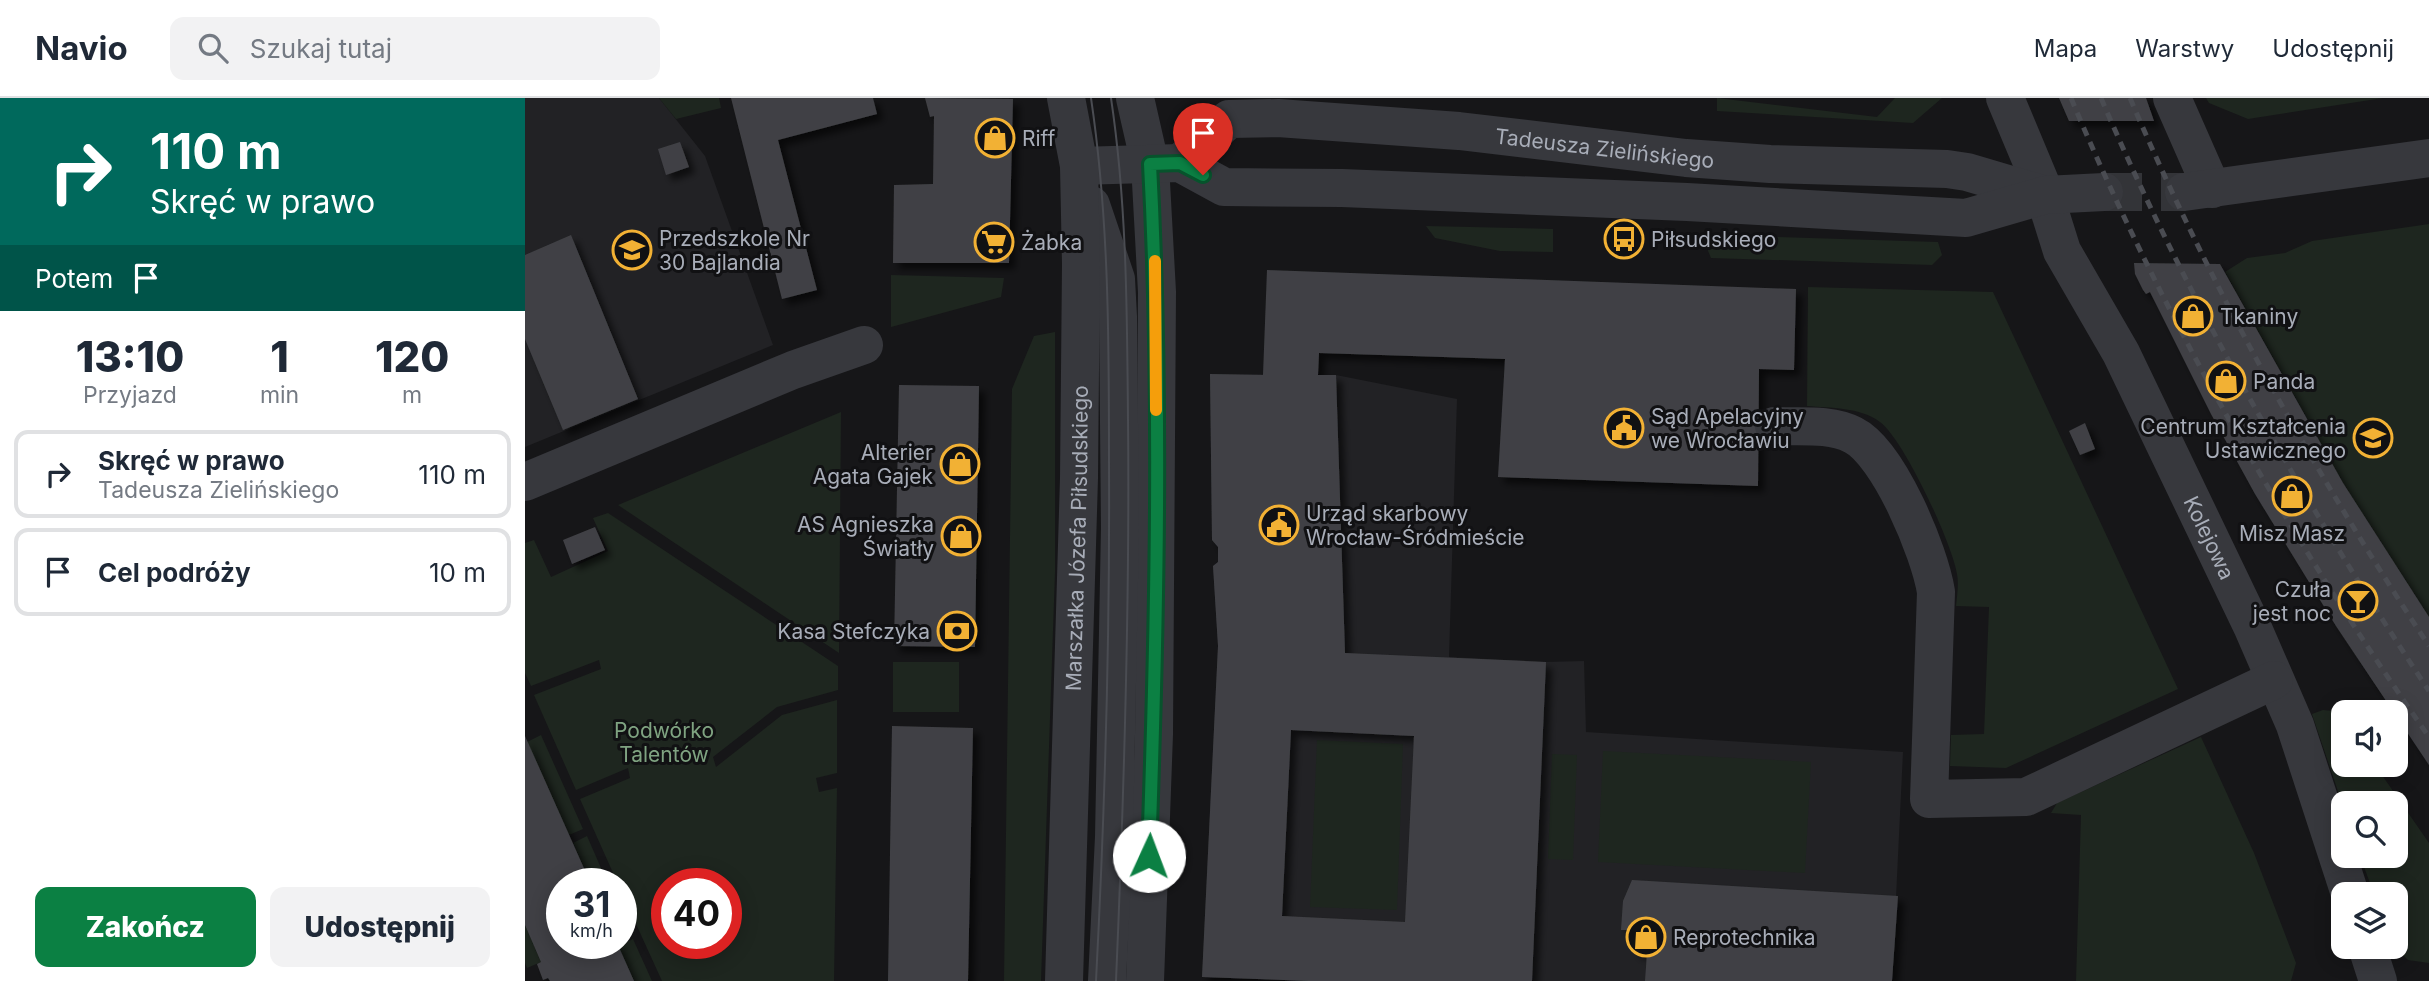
<!DOCTYPE html>
<html lang="pl">
<meta charset="utf-8">
<style>
:root{--surface:#fff;--page:#f2f2f3;--text:#1f2937;--muted:#747a83;--line:#e0e1e3;--accent:#0b8043}
body{margin:0;font-family:Inter,sans-serif;background:var(--page);color:var(--text);height:100vh;display:flex;flex-direction:column;font-size:26px;white-space:nowrap}
*{box-sizing:border-box;margin:0}
p{font-size:23px;color:var(--muted)}
.icon{flex:none;width:38px;height:38px;fill:none;stroke:currentColor;stroke-width:2;stroke-linecap:round;stroke-linejoin:round}
.map{position:relative;flex:1;overflow:hidden}
.drawer{display:flex;flex-direction:column;background:var(--surface);width:525px}
.drawer>*{flex:none}
.guide{background:#00695c;color:#fff;overflow:hidden}
.buttons{position:absolute;left:1806px;top:602px;display:grid;gap:14px}
.buttons a{display:grid;place-items:center;width:77px;height:77px;border-radius:14px;background:var(--surface);box-shadow:0 4px 18px #0003;font-size:35px}
.speed{position:absolute;left:21px;top:770px;display:flex;gap:14px;font-size:35px;font-weight:700;text-align:center}
.speed>*{display:grid;place-content:center;width:91px;height:91px;border-radius:50%;background:var(--surface);box-shadow:0 4px 18px #0003;line-height:1}
.speed small{font-size:18px;font-weight:400}
.speed .limit{border:10px solid #d22;background:#fff;color:#111}
.pin{position:absolute;display:grid;place-items:center;width:60px;height:60px;color:#fff;margin:-72px -30px;border-radius:50% 50% 50% 0;rotate:-45deg;box-shadow:0 0 7px #0007}
.pin .icon{rotate:45deg}
.me{position:absolute;width:77px;margin:-38px;rotate:2deg;stroke-linejoin:round;filter:drop-shadow(0 0 5px #0008)}
.turn{display:flex;align-items:center;gap:24px;height:147px;padding:0 35px;font-size:32px}
.turn .icon{width:91px;height:91px;stroke-width:2.5}
.turn b{display:block;font-size:49px;line-height:60px}
.then{display:flex;align-items:center;height:66px;padding:0 35px;background:#0003;gap:14px;font-size:26px}
.eta{display:flex;justify-content:space-evenly;align-items:center;height:119px;text-align:center}
.eta b{font-size:42px;font-weight:800;line-height:49px}
.primary-button{display:flex;gap:14px;margin-top:auto;padding:14px 35px}
.primary-button a{flex:1;height:80px;border-radius:14px;background:var(--accent);color:#fff;font-size:28px;font-weight:800;line-height:80px;text-align:center}
.primary-button a+a{background:var(--page);color:var(--text)}
ul{padding:0;list-style:none}
li{display:flex;align-items:center;gap:21px;height:88px;margin:0 14px 10px;padding:0 21px;border:4px solid var(--line);border-radius:14px}
li div{flex:1}
li b{display:block;font-size:26px}
li em{font-style:normal}
header{display:flex;align-items:center;gap:42px;box-sizing:border-box;height:98px;padding:0 35px;background:var(--surface);border-bottom:2px solid var(--line)}
header strong{font-size:33px}
nav{display:flex;gap:38px;margin-inline-start:auto;font-size:24px}
.search{width:490px;height:63px;background:var(--page);display:flex;align-items:center;gap:18px;box-sizing:border-box;padding:0 24px;border-radius:14px;color:var(--muted);font-size:26px}
main{display:flex;flex:1;min-height:0}
.map>svg:first-child{display:block}
.built{fill:#222225}
.green{fill:#1e261f;fill-rule:evenodd}
.building{fill:#404145;fill-rule:evenodd;filter:url(#shadow)}
.lines{fill:none;stroke-linecap:round;stroke-linejoin:round}
.minor-tunnel{stroke:#333438;stroke-width:38;stroke-dasharray:38 19;stroke-linecap:butt}
.minor{stroke:#37383d;stroke-width:38}
.tram{stroke:#4a4c52;stroke-width:2}
.rail{stroke:#4a4c52;stroke-width:5;stroke-dasharray:9 7;stroke-linecap:butt}
.route-casing{stroke:#07532c;stroke-width:18}
.route{stroke:#0b8043;stroke-width:12}
.slow{stroke:#f59e0b;stroke-width:12}
.labels{text-anchor:middle;dominant-baseline:central;stroke-width:6;stroke-linejoin:round;paint-order:stroke}
.poi-label{font-size:21px;fill:#a8adb8;stroke:#111113;text-anchor:start}
.street-label{font-size:21px;fill:#a8adb8;stroke:#111113}
.park-label{font-size:21px;fill:#7fa381;stroke:#111113}
</style>
<header>
<strong>Navio</strong>
<div class="search"><svg class="icon" aria-label="search" viewBox="0 0 24 24"><circle cx="10" cy="10" r="6"/><path d="M15 15l6 6"/></svg>Szukaj tutaj</div>
<nav><a>Mapa</a><a>Warstwy</a><a>Udostępnij</a></nav>
</header>
<main>
<section class="drawer">
<div class="guide">
<div class="turn"><svg class="icon" aria-label="right" viewBox="0 0 24 24"><path d="M7 20v-9h11M14 6l5 5-5 5"/></svg><div><b>110 m</b>Skręć w prawo</div></div>
<div class="then">Potem<svg class="icon" aria-label="arrive" viewBox="0 0 24 24"><path d="M6 21V4h12l-3 4 3 4H6"/></svg></div>
</div>
<div class="eta">
<div><b>13:10</b><p>Przyjazd</p></div>
<div><b>1</b><p>min</p></div>
<div><b>120</b><p>m</p></div>
</div>
<ul>
<li><svg class="icon" aria-label="right" viewBox="0 0 24 24"><path d="M7 20v-9h11M14 6l5 5-5 5"/></svg><div><b>Skręć w prawo</b><p>Tadeusza Zielińskiego</p></div><em>110 m</em></li>
<li><svg class="icon" aria-label="arrive" viewBox="0 0 24 24"><path d="M6 21V4h12l-3 4 3 4H6"/></svg><div><b>Cel podróży</b></div><em>10 m</em></li>
</ul>
<div class="primary-button"><a>Zakończ</a><a>Udostępnij</a></div>
</section>
<div class="map">
<svg width="1904" height="883" viewBox="0 0 1904 883">
<defs>
<filter id="shadow"><feDropShadow dx="6" dy="6" stdDeviation="3.5" flood-color="#0009"/></filter>
</defs>
<rect width="100%" height="100%" fill="#161618"/>
<path class="built" d="M0,0H134L180,58L248,247L0,349Z
M685,276L811,277L932,301L924,559L1021,564L1059,563L1061,634L1378,654L1367,883H784L677,879L693,548L688,468L693,464V449L687,442Z"/>
<path class="green" d="M134,0H194L196,10L151,21Z
M1192,0L1352,19L1370,0H1417L1388,25L1192,13Z
M1681,0H1858L1723,21L1684,5Z
M1904,126V519L1818,385L1700,174L1722,160L1760,155L1787,143Z
M901,128L1028,131V154L975,153L910,140Z
M1190,137L1413,144L1417,157L1407,167L1186,160L1181,148Z
M366,177L479,180L476,199L366,229Z
M1283,189L1468,194L1653,591L1481,670L1425,668L1426,637L1459,636L1464,509L1431,508C1432,498 1434,486 1432,476C1427,445 1379,342 1355,324C1335,309 1305,310 1282,308Z
M530,234V474L516,883H479L487,291L509,238Z
M316,314L314,555L93,407Z
M83,415L313,568V592L252,609L188,659L191,669L257,617L312,602V675L291,680L294,694L312,690L309,883H137L96,793V786H93L55,701L105,680L103,670L51,692L9,597L76,571L74,562L6,588L0,575V445L9,442L26,479L83,453L68,420ZM142,786H201V845H142Z
M368,564H434V614H368Z
M1798,612L1808,613L1818,624V667H1850L1904,745V865L1883,862L1870,849L1871,796H1849L1835,758H1871V705L1818,708L1787,616Z
M16,637L58,731L44,737L2,644Z
M1676,639L1729,755L1771,865L1766,883H1551L1556,717L1526,715L1532,705Z
M792,642L878,646L872,812L785,809Z
M1078,653L1286,664L1280,775L1073,764Z
M1027,656L1052,657L1048,762L1023,761Z
M62,738L83,786H66L48,745Z
M0,827L16,864L2,870L0,865Z
M108,841L127,883H109L93,848Z"/>
<path class="building" d="M206,0H348L352,16L253,42L292,192L257,201Z
M400,0L488,1L484,165H368L369,87L408,86L409,18L405,19Z
M1534,0H1621L1629,23H1544Z
M155,44L164,69L141,77L133,51Z
M46,137L113,301L38,332L0,241V157Z
M1609,165L1695,166L1818,385L1904,519V667L1811,528L1730,396L1686,316L1625,194L1621,196L1618,192L1610,176Z
M742,172L1271,191L1269,272L1234,271L1233,388L973,379L980,261L794,255L793,277H811L820,555L1021,564L1007,883H784L677,879L693,548L688,468L693,464V449L687,442L685,276L738,277ZM766,632L889,638L880,824L757,818Z
M374,287L454,288L450,549L369,548Z
M1560,325L1570,351L1555,357L1544,333Z
M70,429L80,452L47,466L38,442Z
M367,628L448,630L443,883H363Z
M0,638L66,786H37V845H92L109,883H25L23,880L18,882L12,866L16,864L0,827Z
M1107,782L1373,798L1367,883H1120L1122,855L1109,854L1110,832H1096L1098,803Z"/>
<g class="lines">
<path class="minor-tunnel" d="M1579,94H1659"/>
<g class="minor">
<path d="M610,0L625,66L632,194L629,636L620,883"/>
<path id="s1" d="M1480,0L1516,86L1537,153L1596,255L1727,528L1770,627L1825,796"/>
<path d="M1647,0L1687,91"/>
<path id="s2" d="M655,65L704,21L753,20L934,33L1161,60L1245,66L1422,71L1442,74L1520,97"/>
<path d="M554,68L655,65L699,89L817,90L1162,104L1441,120L1520,97L1579,94"/>
<path d="M1659,94L1904,60"/>
<path d="M566,107L591,181L593,219L595,430L589,739L582,883"/>
<path d="M1249,328C1273,329 1306,325 1328,337C1364,355 1405,455 1411,494L1404,701L1501,699L1749,582"/>
<path d="M0,384L268,272L339,247"/>
<path d="M1842,849L1853,883"/>
<path id="s3" d="M539,883L554,380L556,166L554,68L541,0"/>
</g>
<path class="tram" d="M566,0C584,121 584,243 584,364C585,538 580,710 571,883
M586,0C602,107 602,214 603,322C605,509 599,696 591,883"/>
<path class="rail" d="M1546,0C1639,222 1766,442 1904,639
M1576,0C1665,208 1779,404 1904,593
M1605,0C1687,192 1789,374 1904,548"/>
</g>
<g class="lines">
<defs>
<path id="route" d="M624,758C632,528 637,296 625,66L655,65L678,77"/>
</defs>
<use href="#route" class="route-casing"/>
<use href="#route" class="route"/>
<path class="slow" d="M630,163L631,312"/>
</g>
<defs>
<symbol id="shop-ring" viewBox="-11 -11 22 22"><circle r="9.5" fill="#111113" stroke="#f2b134" stroke-width="1.5"/><path d="M-5-2.5h2.3a2.7 3.5 0 0 1 5.4 0H5L5.5 6h-11ZM-1.5-2.5h3a1.5 2.3 0 0 0-3 0Z" fill="#f2b134"/></symbol>
<symbol id="bus-ring" viewBox="-11 -11 22 22"><circle r="9.5" fill="#111113" stroke="#f2b134" stroke-width="1.5"/><path d="M-5-6H5V4H4V6H2V4H-2V6H-4V4H-5ZM-3.5-4V0h7V-4ZM-3.5 1.2v1.5H-2V1.2ZM2 1.2v1.5H3.5V1.2Z" fill="#f2b134"/></symbol>
<symbol id="supermarket-ring" viewBox="-11 -11 22 22"><circle r="9.5" fill="#111113" stroke="#f2b134" stroke-width="1.5"/><path d="M-6-5.5h2.5l.6 2H6L4.5 2H-2.5L-4.4-4H-6ZM-1.5 3.2a1.3 1.3 0 1 0 .1 0ZM3 3.2a1.3 1.3 0 1 0 .1 0Z" fill="#f2b134"/></symbol>
<symbol id="school-ring" viewBox="-11 -11 22 22"><circle r="9.5" fill="#111113" stroke="#f2b134" stroke-width="1.5"/><path d="M0-5L7-2L0 1L-7-2ZM-4 1L0 2.5L4 1V4Q0 6-4 4Z" fill="#f2b134"/></symbol>
<symbol id="civic-ring" viewBox="-11 -11 22 22"><circle r="9.5" fill="#111113" stroke="#f2b134" stroke-width="1.5"/><path d="M-.6-6.5H3V-4.5H.6V-3L4-1V1h2V6H-6V1h2V-1L-.6-3ZM-1.2 2.5V6h2.4V2.5Z" fill="#f2b134"/></symbol>
<symbol id="bar-ring" viewBox="-11 -11 22 22"><circle r="9.5" fill="#111113" stroke="#f2b134" stroke-width="1.5"/><path d="M-6-5H6L.8 .8V4.5H3.5V6h-7V4.5H-.8V.8Z" fill="#f2b134"/></symbol>
<symbol id="bank-ring" viewBox="-11 -11 22 22"><circle r="9.5" fill="#111113" stroke="#f2b134" stroke-width="1.5"/><path d="M-6-4H6V4H-6ZM0-2.3a2.3 2.3 0 1 0 0 4.6a2.3 2.3 0 1 0 0-4.6Z" fill="#f2b134"/></symbol>
</defs>
<g fill-rule="evenodd">
<use href="#shop-ring" x="448" y="18" width="44" height="44"/>
<use href="#bus-ring" x="1077" y="119" width="44" height="44"/>
<use href="#supermarket-ring" x="447" y="122" width="44" height="44"/>
<use href="#school-ring" x="85" y="130" width="44" height="44"/>
<use href="#shop-ring" x="1646" y="196" width="44" height="44"/>
<use href="#shop-ring" x="1679" y="261" width="44" height="44"/>
<use href="#civic-ring" x="1077" y="308" width="44" height="44"/>
<use href="#school-ring" x="1826" y="318" width="44" height="44"/>
<use href="#shop-ring" x="413" y="344" width="44" height="44"/>
<use href="#shop-ring" x="1745" y="376" width="44" height="44"/>
<use href="#civic-ring" x="732" y="405" width="44" height="44"/>
<use href="#shop-ring" x="414" y="416" width="44" height="44"/>
<use href="#bar-ring" x="1811" y="481" width="44" height="44"/>
<use href="#bank-ring" x="410" y="511" width="44" height="44"/>
<use href="#shop-ring" x="1099" y="817" width="44" height="44"/>
</g>
<g class="labels">
<g class="poi-label">
<text x="497" y="40">Riff</text>
<text x="134" y="140">Przedszkole Nr<tspan x="134" dy="24">30 Bajlandia</tspan></text>
<text x="1126" y="141">Piłsudskiego</text>
<text x="496" y="144">Żabka</text>
<text x="1695" y="218">Tkaniny</text>
<text x="1728" y="283">Panda</text>
<text x="1126" y="318">Sąd Apelacyjny<tspan x="1126" dy="24">we Wrocławiu</tspan></text>
<text x="1821" y="328" text-anchor="end">Centrum Kształcenia<tspan x="1821" dy="24">Ustawicznego</tspan></text>
<text x="408" y="354" text-anchor="end">Alterier<tspan x="408" dy="24">Agata Gajek</tspan></text>
<text x="781" y="415">Urząd skarbowy<tspan x="781" dy="24">Wrocław-Śródmieście</tspan></text>
<text x="409" y="426" text-anchor="end">AS Agnieszka<tspan x="409" dy="24">Światły</tspan></text>
<text x="1767" y="435" text-anchor="middle">Misz Masz</text>
<text x="1806" y="491" text-anchor="end">Czuła<tspan x="1806" dy="24">jest noc</tspan></text>
<text x="405" y="533" text-anchor="end">Kasa Stefczyka</text>
<text x="1148" y="839">Reprotechnika</text>
</g>
<g class="street-label">
<text stroke="none"><textPath href="#s2" startOffset="443">Tadeusza Zielińskiego</textPath></text>
<text stroke="none"><textPath href="#s3" startOffset="443">Marszałka Józefa Piłsudskiego</textPath></text>
<text stroke="none"><textPath href="#s1" startOffset="486">Kolejowa</textPath></text>
</g>
<g class="park-label">
<text x="139" y="632">Podwórko<tspan x="139" dy="24">Talentów</tspan></text>
</g>
</g>
</svg>
<div class="buttons">
<a><svg class="icon" aria-label="sound" viewBox="0 0 24 24"><path d="M4 9h4l5-4v14l-5-4H4zM17 9q2 3 0 6"/></svg></a>
<a><svg class="icon" aria-label="search" viewBox="0 0 24 24"><circle cx="10" cy="10" r="6"/><path d="M15 15l6 6"/></svg></a>
<a><svg class="icon" aria-label="layers" viewBox="0 0 24 24"><path d="M12 4l9 5-9 5-9-5zM3 14l9 5 9-5"/></svg></a>
</div>
<div class="speed"><div>31<small>km/h</small></div><div class="limit">40</div></div>
<div class="pin" style="left:678px;top:77px;background:#d93025"><svg class="icon" aria-label="arrive" viewBox="0 0 24 24"><path d="M6 21V4h12l-3 4 3 4H6"/></svg></div>
<svg class="me" style="left:624px;top:758px" viewBox="-20 -20 40 40"><circle r="19" fill="#fff"/><path d="M0-13L10 11 0 6-10 11z" fill="#0b8043"/></svg>
</div>
</main>
